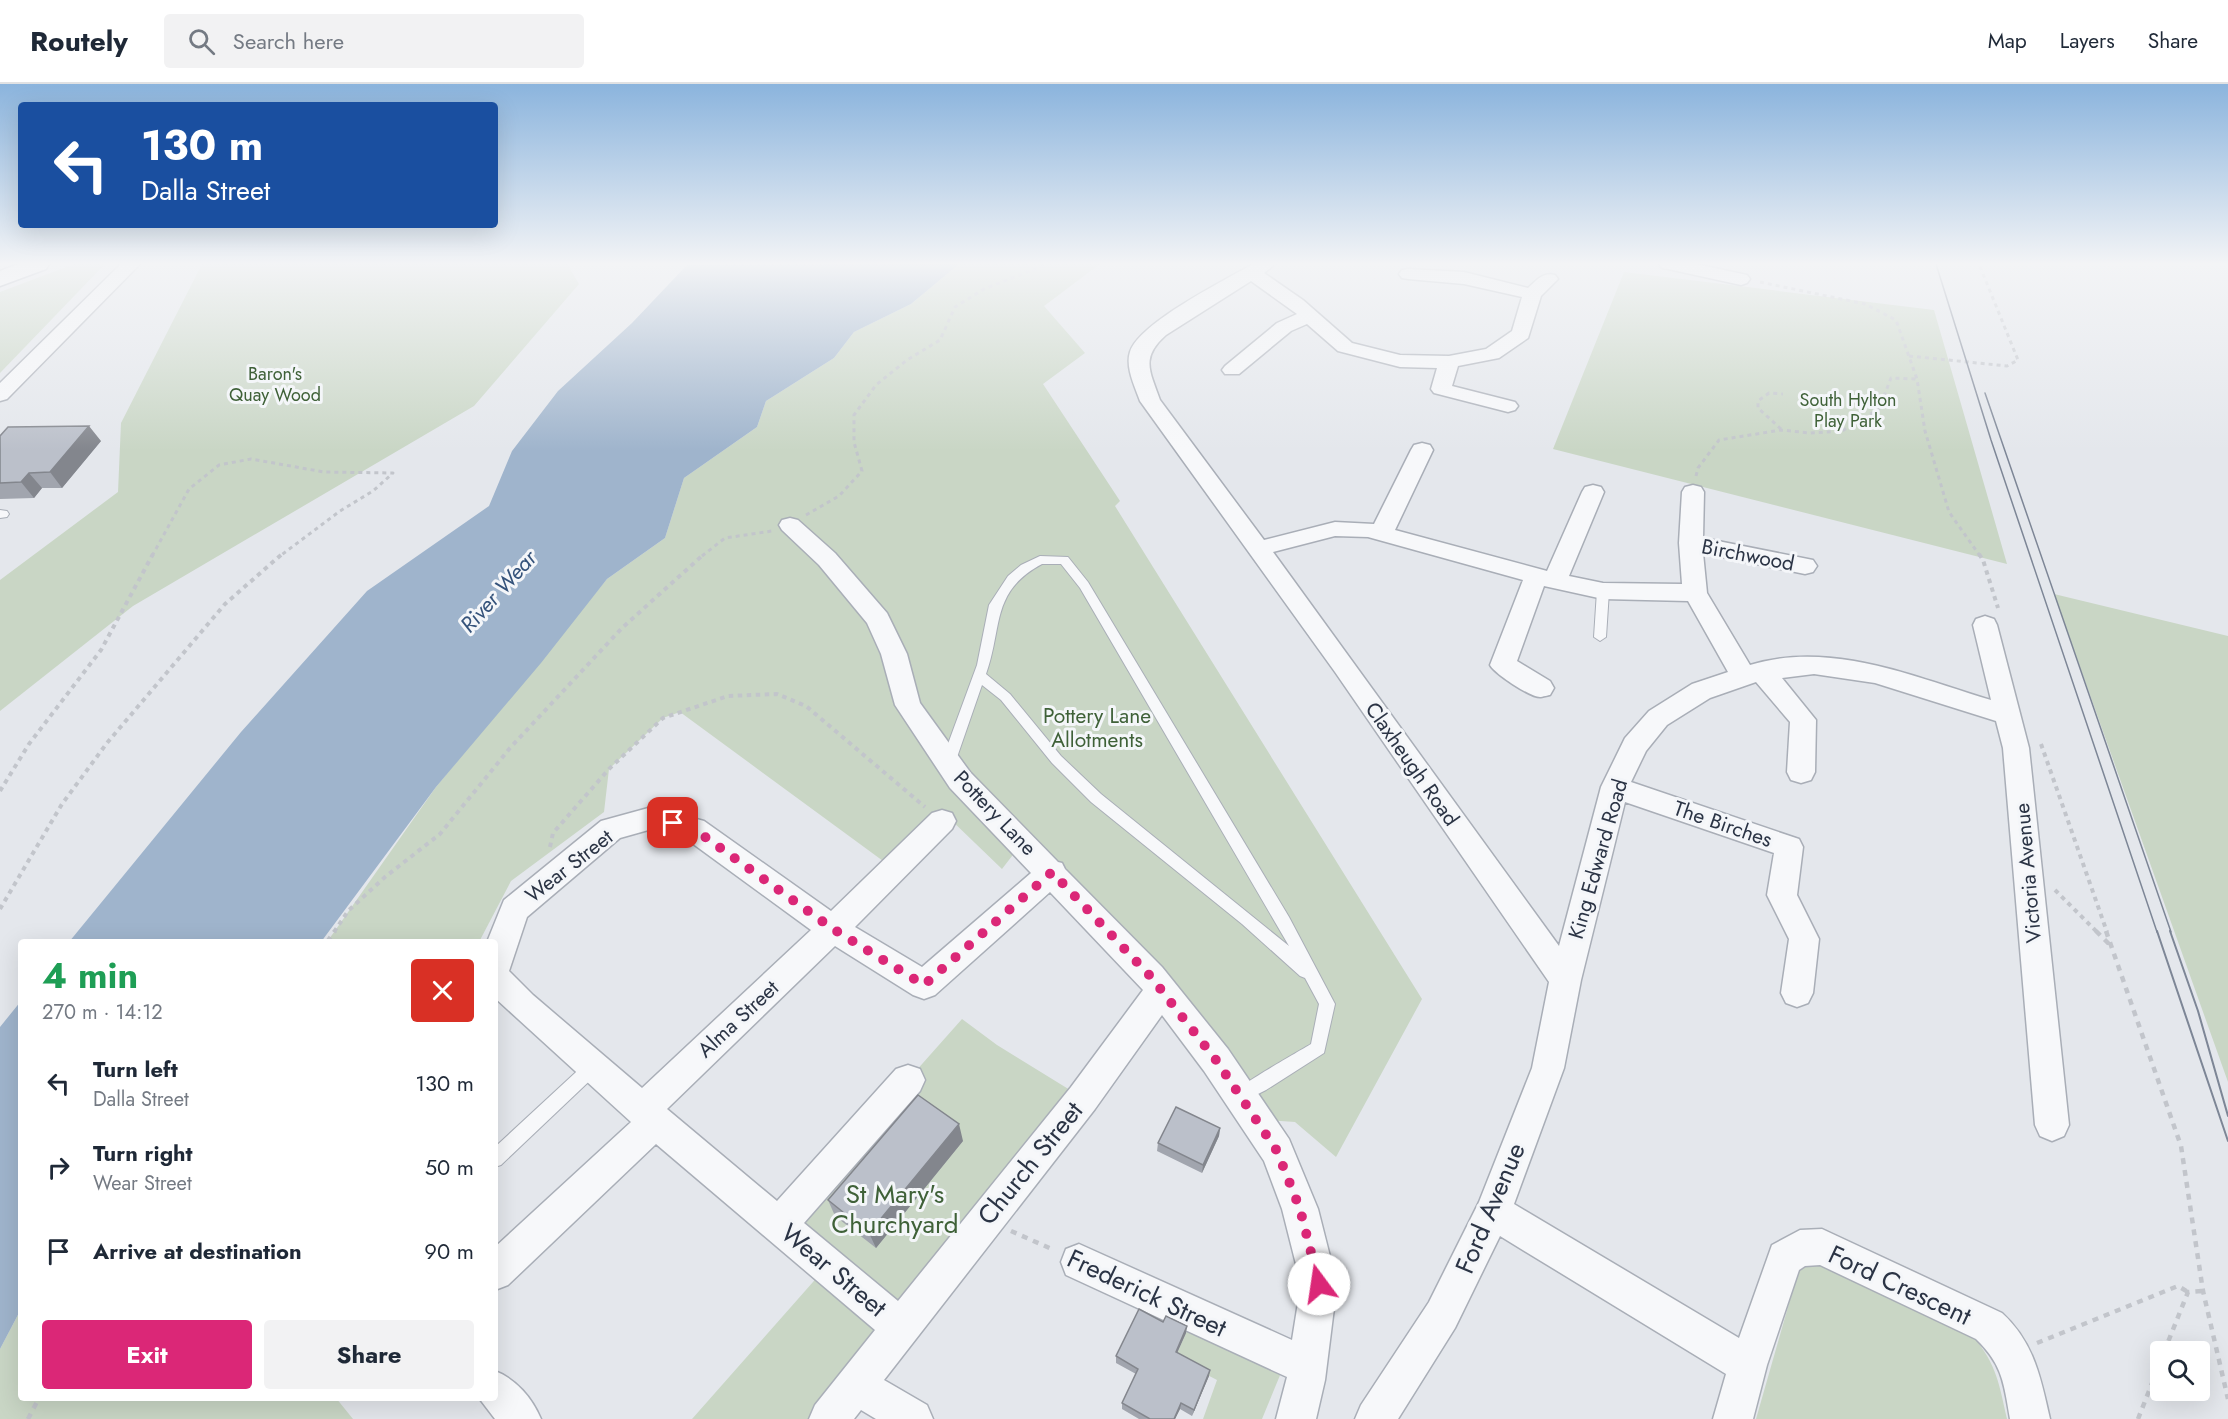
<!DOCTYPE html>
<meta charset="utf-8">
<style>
:root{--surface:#fff;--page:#f2f2f3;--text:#1f2937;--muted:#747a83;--line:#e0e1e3;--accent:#db2777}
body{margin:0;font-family:Jost,sans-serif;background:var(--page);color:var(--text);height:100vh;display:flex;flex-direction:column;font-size:22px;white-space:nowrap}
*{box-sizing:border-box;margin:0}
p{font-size:20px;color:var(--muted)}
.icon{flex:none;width:33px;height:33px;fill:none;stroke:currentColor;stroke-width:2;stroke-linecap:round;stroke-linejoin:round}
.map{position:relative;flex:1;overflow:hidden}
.details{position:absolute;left:18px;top:855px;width:480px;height:462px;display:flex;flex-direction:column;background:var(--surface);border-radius:6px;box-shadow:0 6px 24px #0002}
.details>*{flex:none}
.guide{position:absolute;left:18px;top:18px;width:480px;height:126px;border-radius:6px;box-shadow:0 6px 24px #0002;background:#1a4fa0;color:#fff;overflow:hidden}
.fabs{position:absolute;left:2150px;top:1257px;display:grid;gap:12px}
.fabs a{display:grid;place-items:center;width:60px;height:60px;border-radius:6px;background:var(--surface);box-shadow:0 6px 24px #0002;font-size:30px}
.pin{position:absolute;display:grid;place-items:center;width:51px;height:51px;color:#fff;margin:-26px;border-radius:12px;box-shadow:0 3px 9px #0006}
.me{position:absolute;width:66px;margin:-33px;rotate:346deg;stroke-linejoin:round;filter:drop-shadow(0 0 4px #0008)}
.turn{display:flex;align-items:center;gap:21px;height:126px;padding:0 24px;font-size:27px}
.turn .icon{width:78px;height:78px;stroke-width:2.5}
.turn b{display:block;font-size:42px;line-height:51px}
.round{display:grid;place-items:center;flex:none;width:63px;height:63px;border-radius:6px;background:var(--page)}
.headline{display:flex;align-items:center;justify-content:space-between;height:102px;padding:0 24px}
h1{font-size:36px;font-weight:700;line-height:45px;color:#1e9e55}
.primary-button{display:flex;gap:12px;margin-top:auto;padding:12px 24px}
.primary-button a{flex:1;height:69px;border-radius:6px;background:var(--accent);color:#fff;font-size:24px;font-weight:700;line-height:69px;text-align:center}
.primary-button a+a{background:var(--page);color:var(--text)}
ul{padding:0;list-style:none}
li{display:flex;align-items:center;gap:18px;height:84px;padding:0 24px}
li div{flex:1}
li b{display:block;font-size:22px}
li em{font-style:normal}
header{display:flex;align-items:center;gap:36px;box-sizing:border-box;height:84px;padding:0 30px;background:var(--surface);border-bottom:2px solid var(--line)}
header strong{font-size:28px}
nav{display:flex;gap:33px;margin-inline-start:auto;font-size:21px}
.search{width:420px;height:54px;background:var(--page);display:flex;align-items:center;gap:15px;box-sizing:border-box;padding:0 21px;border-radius:6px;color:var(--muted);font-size:22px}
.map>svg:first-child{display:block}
.green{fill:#c9d6c5}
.water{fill:#9fb4cc}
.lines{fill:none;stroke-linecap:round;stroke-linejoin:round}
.lane-casing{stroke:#a9aeb7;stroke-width:2}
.street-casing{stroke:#a9aeb7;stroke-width:3}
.highway-casing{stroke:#8b94a3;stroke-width:3}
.path-far2{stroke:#c2c5cb;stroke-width:3;stroke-dasharray:4 4;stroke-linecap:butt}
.path-far1{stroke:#c2c5cb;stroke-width:4;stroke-dasharray:4.5 4.5;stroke-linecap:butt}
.path{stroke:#c2c5cb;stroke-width:4.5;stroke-dasharray:6 6;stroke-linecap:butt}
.lane{fill:#f7f8fa;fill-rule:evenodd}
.street{fill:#f7f8fa;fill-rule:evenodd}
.highway{fill:#fff;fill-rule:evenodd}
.tram-far1{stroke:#7d8696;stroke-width:1.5}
.tram{stroke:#7d8696;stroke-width:2}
.wall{fill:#a1a5ae}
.shaded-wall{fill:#83868d}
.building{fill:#bbc0ca;stroke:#83868d;stroke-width:1.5}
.route{stroke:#db2777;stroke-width:10;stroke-dasharray:0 18}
.labels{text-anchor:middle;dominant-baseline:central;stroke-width:6;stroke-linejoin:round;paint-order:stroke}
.far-park-label{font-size:18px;fill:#3f6138;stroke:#f4f6f9}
.street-label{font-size:21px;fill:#2b3445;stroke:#f4f6f9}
.park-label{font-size:21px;fill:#3f6138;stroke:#f4f6f9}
.water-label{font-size:22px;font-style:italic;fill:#34527a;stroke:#f4f6f9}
.near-street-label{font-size:26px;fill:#2b3445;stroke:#f4f6f9}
.near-park-label{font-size:26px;fill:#3f6138;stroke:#f4f6f9}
</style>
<header>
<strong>Routely</strong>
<div class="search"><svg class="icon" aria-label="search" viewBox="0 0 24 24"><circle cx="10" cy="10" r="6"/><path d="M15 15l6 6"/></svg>Search here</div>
<nav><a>Map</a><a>Layers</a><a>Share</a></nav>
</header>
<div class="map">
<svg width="2228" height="1335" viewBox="0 0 2228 1335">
<rect width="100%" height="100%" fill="#e4e7ec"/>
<path class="green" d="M74,180H105L0,289V208Z
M202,180H567L579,200L474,322L133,522L0,627V496L118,408L121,339Z
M959,180H1100L1044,222L1085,269L1043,300L1120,417L1115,422L1422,915L1336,1073L1295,1038L1255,1035L1022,759L1002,785L948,733L894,785L680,628L663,634L609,685L604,728L511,797L479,858H327L436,703L607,495L665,454L684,394L757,343L766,317L834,274L854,248L911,220Z
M1624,188L1934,226L2007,480L1553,365Z
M2054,510L2228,552V998Z
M962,935L997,961L1083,1014L829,1335H692L828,1181L780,1140Z
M1816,1178L1973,1252C1997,1281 1999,1300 2007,1335H1756L1798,1188L1806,1179Z
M21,1225V1314H336L353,1335H0V1265Z
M1189,1242L1283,1284L1262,1335H1203L1217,1296L1175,1274Z"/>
<path class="water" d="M959,180L911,220L854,248L834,274L766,317L757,343L684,394L665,454L607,495L541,579L436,703L321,858H69L241,648L367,507L489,422L512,367L558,307L632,239L687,181Z
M21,917V1225L0,1265V943Z"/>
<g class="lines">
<defs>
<path id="lane" d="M0,426L7,427L9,430L7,433L0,434Z
M1040,472L1068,473L1088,498L1289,833L1335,920L1324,969L1266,1006L1240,1019L1234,1017L1232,1011C1235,1003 1298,968 1311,960L1319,920L1305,894L1300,892L1242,840L1091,718L1052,679L1001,616L982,601L955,679L953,683H943L941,679L977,581L989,521L1008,492L1021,481ZM1042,480H1061L1080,504L1289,862L1101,710L1061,672L1010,610L986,590C1003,543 990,508 1042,480Z
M1603,503L1609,507L1606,553L1600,557L1594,553L1597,507Z
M594,974L600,977L602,982L600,987L501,1081L495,1083V1063L588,977Z"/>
<path id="street" d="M121,180H140L7,315L0,317V299Z
M1253,180H1275L1264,189L1303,216L1352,259L1400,271L1449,272L1486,265L1512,247L1522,213L1464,200L1408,195L1402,194L1399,190L1402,186L1408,185L1464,188L1528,204C1537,196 1543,188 1555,191L1558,195L1541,212L1528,254L1499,274L1458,282L1452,302L1515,318L1518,322L1515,326L1508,328L1434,309L1431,305L1437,284L1400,283L1338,267L1307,240L1291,247L1239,290H1225L1222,286L1225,282L1277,239L1297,230L1251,197L1166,251C1140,274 1150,287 1160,316L1264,456L1335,438L1374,440L1411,366L1414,361L1422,359L1430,361L1433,366L1395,446L1547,487L1582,408L1585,403L1593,401L1601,403L1604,408L1569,492L1603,499L1682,500L1679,459L1682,408L1685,403L1693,401L1701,403L1704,408L1703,454L1813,476L1817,482L1813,488L1805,490L1703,469L1707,509L1750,581C1830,556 1915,593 1991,616L1973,541L1976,535L1985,532L1994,535L1997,541L2029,664L2069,1041L2064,1052L2052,1057L2040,1052L2035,1041L2003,664L1996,637L1875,599L1814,590L1782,594L1816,636L1815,688L1811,696L1801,699L1791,696L1787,688L1790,638L1756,598L1710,614L1667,641L1646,667L1631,698L1799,755L1803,763L1797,811L1819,855L1813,909L1808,919L1797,923L1786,919L1781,909L1789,855L1767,811L1774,769L1625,718L1581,896L1564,984L1514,1120L1739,1254L1772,1161L1800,1146L1822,1145L2002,1229C2034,1258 2041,1295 2050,1335H2010C2004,1300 2003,1281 1976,1255L1820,1181L1805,1182L1799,1186L1767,1281L1753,1335H1713L1726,1290L1500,1152L1455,1244L1398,1335H1355L1361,1321L1429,1218L1479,1118L1532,984L1549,898L1335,588L1140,317C1135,303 1125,283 1130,268C1139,239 1225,196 1253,180ZM1335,452L1368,453L1523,496L1490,581C1495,590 1530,613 1540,613C1542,613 1549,611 1550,611L1554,604L1550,597L1517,577L1544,502L1603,515L1688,517L1728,588L1692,600L1649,627L1625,654L1601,703L1559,862L1273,468Z
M1659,180H1696L1747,191L1750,195L1747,199L1741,201L1668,185L1662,184Z
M790,434L798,436L835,469L887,529L907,570L920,619L970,688L1058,778L1062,779L1065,785L1162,883L1228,965L1289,1055L1318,1125L1337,1200L1325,1296L1316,1335H1276L1287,1293L1066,1191L1061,1178L1066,1165L1079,1160L1292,1256L1301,1200L1282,1125L1264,1077L1204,987L1162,931L1095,1025L884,1296L927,1321L933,1335H876L861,1326L854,1335H809L815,1321L875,1246L656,1060L508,1201L495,1206V1163L631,1038L495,914V858H487L504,816L601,737L652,723L704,737L831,827L932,729L942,726L952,729L956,737L952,745L855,843L922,883L1031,789L950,704L895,621L881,570L867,539L819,481L782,446L779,441L782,436ZM652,745L685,754L811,846L642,1004L533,911L509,887L527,833L620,754ZM1050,808L1143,906L1071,1003L898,1217L804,1139L920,1007L925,996L920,985L908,981L896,985L777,1117L667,1025L835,862L913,911L924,915L935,911Z
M495,1287C516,1295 532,1314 541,1335H495L479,1314H495Z"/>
<path id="highway" d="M18,180H49L46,185L0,202V187Z"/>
</defs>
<use href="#lane" class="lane-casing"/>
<use href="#street" class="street-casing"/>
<use href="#highway" class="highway-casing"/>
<path class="path-far2" d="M1760,198L1865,220L1896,236L1917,295L1925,347L1949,428L1980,472
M1909,272L2007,282L2018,276L1979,180
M1781,345L1758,324V317L1769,309L1783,310
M1696,392L1698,384L1719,356L1781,346L1810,349L1842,347L1879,325L1891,294L1917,295
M806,431L839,412L862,387L854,358V331L876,301L907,276L940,256L955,223L984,205L1048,180
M152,472L189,405L219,381L251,375L324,388L393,389L373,407L340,427L280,472
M702,472L725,454L772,447"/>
<path class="path-far1" d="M1979,470L1983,476L1998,524
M2041,660L2107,848
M0,707L29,660L101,566L153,470
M550,763L553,749L609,685L663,634L728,612L777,610L806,622L925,723
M2055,806L2097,848
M0,825L62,720L107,659L225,520L282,470
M334,848L348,827L385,793L440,750L510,664L622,544L704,470"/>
<path class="path" d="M2096,847L2113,864
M2106,847L2181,1062L2203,1207L2228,1315
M327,858L335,847
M1011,1147L1054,1166
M2037,1259L2178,1202L2188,1208
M2164,1268L2188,1208L2203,1207
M28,1335L39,1314
M2138,1335L2160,1279"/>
<use href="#lane" class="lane"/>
<use href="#street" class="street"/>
<use href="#highway" class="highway"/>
<path class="tram-far1" d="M1936,180L1991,356L2157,848
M1985,309L2171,848"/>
<path class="tram" d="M2157,847L2228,1057
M2170,847L2198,927L2228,1032"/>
</g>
<path class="wall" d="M0,352L101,357L62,404H42L34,414L0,415Z
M1220,1044L1219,1052L1202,1089L1157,1067L1158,1059Z
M963,1057L876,1164L835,1132L828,1116Z
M1163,1238L1186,1249L1177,1268L1209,1292L1192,1332L1180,1325L1175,1335H1139L1122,1325V1319L1136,1290L1116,1279V1272Z"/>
<path class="shaded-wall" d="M89,342L101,357L62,404L50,388Z
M29,389L42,404L34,414L21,398Z
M959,1040L963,1057L876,1164L869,1149Z
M1220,1044L1219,1052L1202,1089L1203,1081Z
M1187,1242L1186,1249L1175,1274L1176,1268Z
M1210,1286L1209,1292L1192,1332L1194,1326Z
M1181,1319L1180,1325L1175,1335H1174Z"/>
<path class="building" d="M89,342L50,388L29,389L21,398L0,399V352L8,343Z
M918,1011L959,1040L869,1149L828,1116Z
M1176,1023L1220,1044L1203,1081L1158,1059Z
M1139,1225L1163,1238L1166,1232L1187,1242L1176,1268L1210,1286L1194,1326L1181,1319L1174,1335H1150L1122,1319L1138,1285L1116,1272Z"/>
<linearGradient id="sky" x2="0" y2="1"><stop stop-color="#8bb4dd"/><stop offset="0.49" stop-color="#f3f4f6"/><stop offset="1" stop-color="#f3f4f6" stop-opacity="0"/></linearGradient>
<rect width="2228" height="367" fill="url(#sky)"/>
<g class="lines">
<path class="route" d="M673,739L694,745L833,845L924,901L1052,788L1151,893L1216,976L1277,1067L1300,1125L1319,1200"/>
</g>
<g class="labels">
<g class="far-park-label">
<text x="275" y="290">Baron's<tspan x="275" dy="21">Quay Wood</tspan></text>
<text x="1848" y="316">South Hylton<tspan x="1848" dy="21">Play Park</tspan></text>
</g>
<g class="street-label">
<text transform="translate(1748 471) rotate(11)">Birchwood</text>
<text transform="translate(1412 680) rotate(55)">Claxheugh Road</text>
<text transform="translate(995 729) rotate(46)">Pottery Lane</text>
<text transform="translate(1723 740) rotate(19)">The Birches</text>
<text transform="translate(1598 775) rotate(-74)">King Edward Road</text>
<text transform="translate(569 782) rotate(-38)">Wear Street</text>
<text transform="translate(2028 789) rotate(-95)">Victoria Avenue</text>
<text transform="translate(738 935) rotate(-43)">Alma Street</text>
</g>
<g class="park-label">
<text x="1097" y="632">Pottery Lane<tspan x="1097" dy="24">Allotments</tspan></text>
</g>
<g class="water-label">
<text transform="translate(498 507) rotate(-48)">River Wear</text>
</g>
<g class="near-street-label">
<text transform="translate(1030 1079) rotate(-51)">Church Street</text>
<text transform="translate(1490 1124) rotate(-67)">Ford Avenue</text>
<text transform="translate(834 1186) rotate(40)">Wear Street</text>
<text transform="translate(1900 1201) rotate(25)">Ford Crescent</text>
<text transform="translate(1147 1209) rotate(25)">Frederick Street</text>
</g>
<g class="near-park-label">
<text x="895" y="1110">St Mary's<tspan x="895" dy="30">Churchyard</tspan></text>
</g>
</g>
</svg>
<div class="fabs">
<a><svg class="icon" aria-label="search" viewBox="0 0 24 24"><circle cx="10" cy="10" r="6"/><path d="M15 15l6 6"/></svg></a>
</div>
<div class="pin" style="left:673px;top:739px;background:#d93025"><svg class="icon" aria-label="arrive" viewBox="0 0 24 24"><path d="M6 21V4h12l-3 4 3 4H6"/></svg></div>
<svg class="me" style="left:1319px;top:1200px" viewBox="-20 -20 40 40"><circle r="19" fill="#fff"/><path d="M0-13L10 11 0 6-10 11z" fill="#db2777"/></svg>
<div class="guide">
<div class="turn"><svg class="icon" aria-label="left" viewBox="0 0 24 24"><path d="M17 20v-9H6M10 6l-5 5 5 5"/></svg><div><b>130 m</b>Dalla Street</div></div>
</div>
<section class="details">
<div class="headline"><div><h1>4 min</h1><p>270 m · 14:12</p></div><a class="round" style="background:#d93025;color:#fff"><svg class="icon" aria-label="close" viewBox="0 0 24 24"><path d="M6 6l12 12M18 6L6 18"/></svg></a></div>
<ul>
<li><svg class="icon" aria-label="left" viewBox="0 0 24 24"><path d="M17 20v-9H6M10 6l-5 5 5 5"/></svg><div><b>Turn left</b><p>Dalla Street</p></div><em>130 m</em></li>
<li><svg class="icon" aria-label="right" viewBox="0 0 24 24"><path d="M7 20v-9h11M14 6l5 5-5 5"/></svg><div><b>Turn right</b><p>Wear Street</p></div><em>50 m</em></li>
<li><svg class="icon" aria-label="arrive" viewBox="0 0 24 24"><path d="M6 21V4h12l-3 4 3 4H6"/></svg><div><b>Arrive at destination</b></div><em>90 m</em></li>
</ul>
<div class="primary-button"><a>Exit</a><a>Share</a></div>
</section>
</div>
